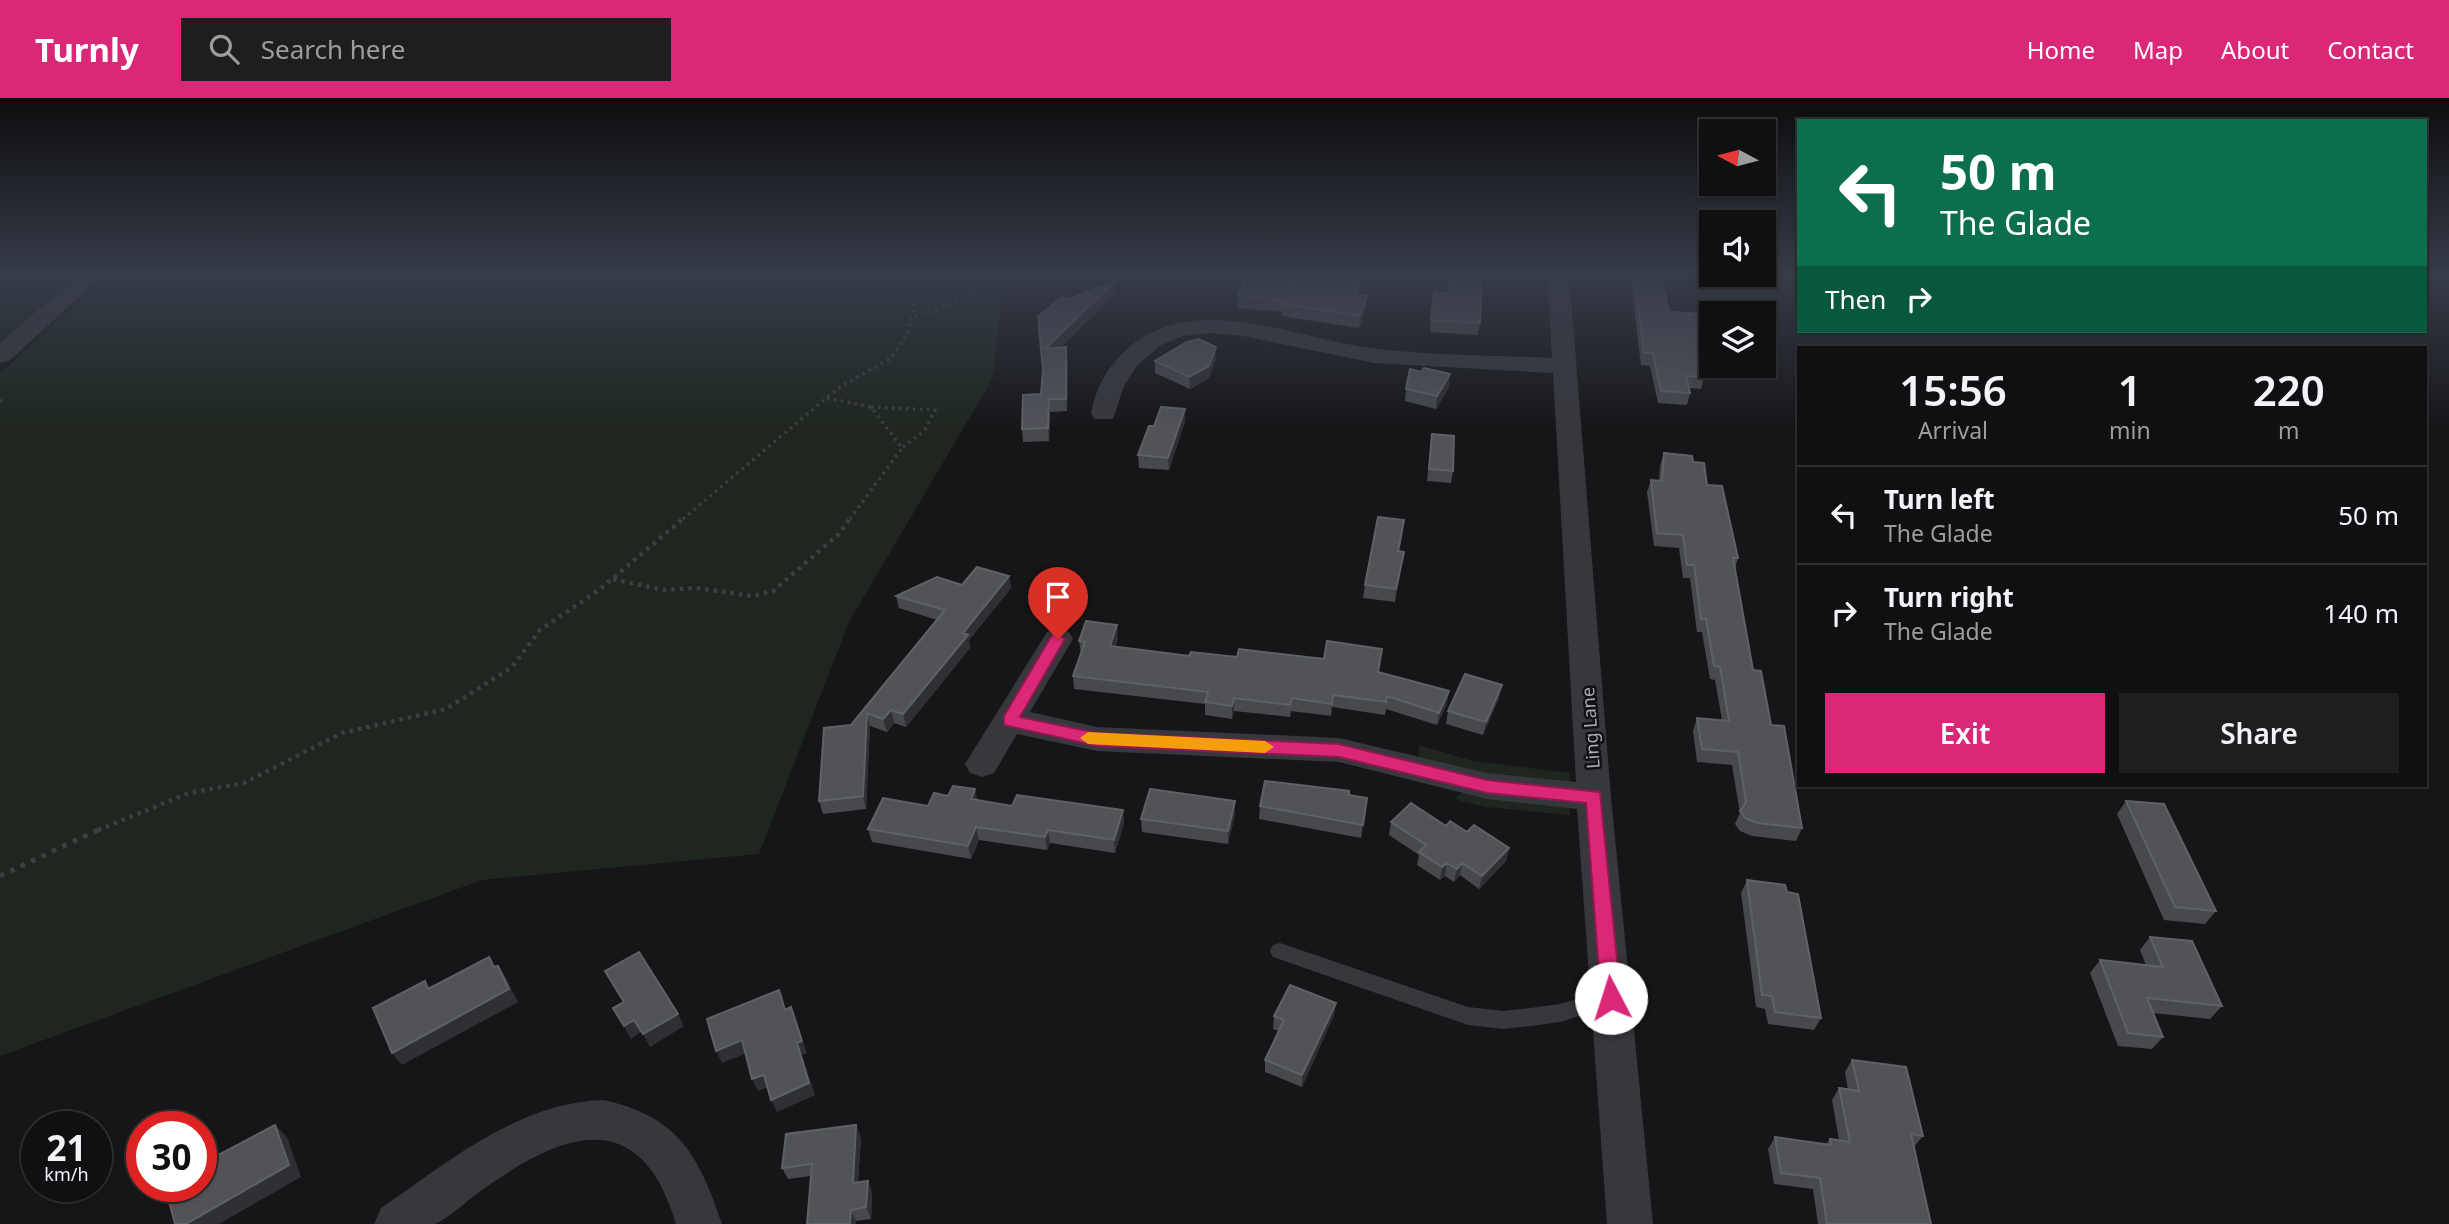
<!DOCTYPE html>
<style>
:root{--surface:#101012;--page:#1e1e20;--text:#f1f3f6;--muted:#9c9d9f;--line:#303032;--accent:#db2777}
body{margin:0;font-family:"Noto Sans",sans-serif;background:var(--page);color:var(--text);height:100vh;display:flex;flex-direction:column;font-size:26px;white-space:nowrap}
*{box-sizing:border-box;margin:0}
p{font-size:23px;color:var(--muted)}
.icon{flex:none;width:38px;height:38px;fill:none;stroke:currentColor;stroke-width:2;stroke-linecap:round;stroke-linejoin:round}
.map{position:relative;flex:1;overflow:hidden}
.sheet{position:absolute;left:1797px;top:248px;width:630px;height:441px;display:flex;flex-direction:column;background:var(--surface);border-radius:0px;box-shadow:0 2px 5px #0004,0 0 0 2px var(--line)}
.sheet>*{flex:none}
.top-card{position:absolute;left:1797px;top:21px;width:630px;height:214px;border-radius:0px;box-shadow:0 2px 5px #0004,0 0 0 2px var(--line);background:#0b6e4f;color:#fff;overflow:hidden}
.needle{width:46px;rotate:277deg}
.fabs{position:absolute;left:1699px;top:21px;display:grid;gap:14px}
.fabs a{display:grid;place-items:center;width:77px;height:77px;border-radius:0px;background:var(--surface);box-shadow:0 2px 5px #0004,0 0 0 2px var(--line);font-size:35px}
.speed{position:absolute;left:21px;top:1013px;display:flex;gap:14px;font-size:35px;font-weight:700;text-align:center}
.speed>*{display:grid;place-content:center;width:91px;height:91px;border-radius:50%;background:var(--surface);box-shadow:0 2px 5px #0004,0 0 0 2px var(--line);line-height:1}
.speed small{font-size:18px;font-weight:400}
.speed .limit{border:10px solid #d22;background:#fff;color:#111}
.pin{position:absolute;display:grid;place-items:center;width:60px;height:60px;color:#fff;margin:-72px -30px;border-radius:50% 50% 50% 0;rotate:-45deg;box-shadow:0 0 7px #0007}
.pin .icon{rotate:45deg}
.me{position:absolute;width:77px;margin:-38px;rotate:355deg;stroke-linejoin:round;filter:drop-shadow(0 0 5px #0008)}
.turn{display:flex;align-items:center;gap:24px;height:147px;padding:0 28px;font-size:32px}
.turn .icon{width:91px;height:91px;stroke-width:2.5}
.turn b{display:block;font-size:49px;line-height:60px}
.then{display:flex;align-items:center;height:66px;padding:0 28px;background:#0003;gap:14px;font-size:26px}
.eta{display:flex;justify-content:space-evenly;align-items:center;height:119px;text-align:center}
.eta b{font-size:42px;font-weight:600;line-height:49px}
.cta{display:flex;gap:14px;margin-top:auto;padding:14px 28px}
.cta a{flex:1;height:80px;border-radius:0px;background:var(--accent);color:#fff;font-size:28px;font-weight:600;line-height:80px;text-align:center}
.cta a+a{background:var(--page);color:var(--text)}
ul{padding:0;list-style:none}
li{display:flex;align-items:center;gap:21px;height:98px;padding:0 28px;border-top:2px solid var(--line)}
li div{flex:1}
li b{display:block;font-size:26px}
li em{font-style:normal}
header{display:flex;align-items:center;gap:42px;box-sizing:border-box;height:98px;padding:0 35px;background:var(--accent);color:#fff}
header strong{font-size:33px}
nav{display:flex;gap:38px;margin-inline-start:auto;font-size:24px}
.search{width:490px;height:63px;background:var(--page);display:flex;align-items:center;gap:18px;box-sizing:border-box;padding:0 24px;border-radius:0px;color:var(--muted);font-size:26px}
.map>svg:first-child{display:block}
.green{fill:#1e261f}
.lines{fill:none;stroke-linecap:round;stroke-linejoin:round}
.path-far2{stroke:#3d3f44;stroke-width:3.5;stroke-dasharray:2.5 4.5;stroke-linecap:butt}
.path-far1{stroke:#3d3f44;stroke-width:4.5;stroke-dasharray:3.5 5;stroke-linecap:butt}
.path{stroke:#3d3f44;stroke-width:5;stroke-dasharray:4.5 7;stroke-linecap:butt}
.lane{fill:#37383d;fill-rule:evenodd}
.street{fill:#37383d;fill-rule:evenodd}
.wall{fill:#47494d}
.shaded-wall{fill:#2f3033}
.building{fill:#525359;stroke:#5f6168;stroke-width:2}
.route{fill:#db2777;stroke:#8e194d;stroke-width:2}
.slow{fill:#f59e0b}
.labels{text-anchor:middle;dominant-baseline:central;stroke-width:5;stroke-linejoin:round;paint-order:stroke}
.street-label{font-size:18px;fill:#a8adb8;stroke:#111113}
</style>
<header>
<strong>Turnly</strong>
<div class="search"><svg class="icon" aria-label="search" viewBox="0 0 24 24"><circle cx="10" cy="10" r="6"/><path d="M15 15l6 6"/></svg>Search here</div>
<nav><a>Home</a><a>Map</a><a>About</a><a>Contact</a></nav>
</header>
<div class="map">
<svg width="2449" height="1126" viewBox="0 0 2449 1126">
<rect width="100%" height="100%" fill="#161618"/>
<path class="green" d="M0,175H86L0,250Z
M113,175H1003L993,280L849,524L759,756L482,782L0,958V275Z
M1419,647L1473,663L1570,675V687L1505,681L1419,660Z
M1464,693L1570,707V717L1485,709L1454,701Z"/>
<g class="lines">
<path class="path-far2" d="M915,218C938,210 976,206 976,177
M827,300L871,309L902,350L850,421
M0,303L3,302
M871,309L935,312L925,332L902,350
M683,421L837,291L891,260L908,236L920,175"/>
<path class="path-far1" d="M613,481L663,492L696,490L753,498L773,493L839,436L851,419
M98,732L189,695L244,685L342,635L446,611L512,569L540,532L599,492L685,419"/>
<path class="path" d="M0,778L102,730"/>
<path class="lane" d="M1280,845L1468,909L1503,913L1531,910L1560,906L1611,891L1618,894L1621,900L1618,906L1560,924L1531,928L1503,931L1468,927L1273,859L1270,853L1273,847Z"/>
<path class="street" d="M81,175H105L9,263L0,265V245Z
M1547,175H1569L1611,699L1653,1126H1607L1577,711L1487,701L1339,664L1097,653L1017,636L994,675L982,679L970,675L965,666L1047,534L1058,530L1069,534L1073,541L1030,614L1097,629L1339,640L1487,675L1576,684L1553,275L1374,265L1244,238L1211,235L1183,238L1159,248L1136,269L1124,288L1113,321H1095L1091,316C1095,291 1107,269 1126,252C1194,191 1293,240 1371,250C1431,258 1492,257 1552,260Z
M603,1002C678,1018 699,1057 722,1126H676C640,1005 563,1034 482,1092C470,1100 446,1123 434,1126C416,1126 393,1126 374,1126L381,1110C449,1064 517,1005 603,1002Z"/>
</g>
<path class="wall" d="M1292,175H1361L1358,197L1366,210L1359,230L1282,218V214L1237,210L1238,198L1290,182Z
M1630,175H1670L1669,181L1662,182L1669,214L1710,260L1707,272L1702,271L1704,279L1701,291L1689,290L1690,295L1687,307L1658,305L1650,268L1641,267Z
M1117,194L1060,250L1068,262L1067,313L1050,314L1049,343L1023,344L1022,331L1041,296L1070,201Z
M1434,194L1480,225L1478,237L1430,234Z
M1216,249V261L1209,280L1190,291L1155,275V263Z
M1449,289L1436,311L1405,303L1406,291Z
M1185,323L1169,372L1139,370L1138,357Z
M1432,336L1453,373L1451,385L1427,383Z
M1664,355L1693,364L1707,387L1738,460L1735,470L1753,572L1802,730L1796,743L1752,738L1740,733L1735,726L1740,715L1732,667L1697,664L1693,633L1697,620L1722,622L1715,582L1710,581L1702,534H1697L1690,480H1683L1679,450L1654,448L1647,394L1651,382L1659,383L1660,368Z
M1403,435L1399,453L1404,454L1395,504L1363,500L1365,487Z
M1009,478L1011,490L969,542L970,550L906,629L894,625L887,634L870,628L866,711L823,716L819,703L851,627L937,522L899,510L896,498Z
M1118,540L1115,549L1189,558L1379,574L1447,606L1437,627L1386,611L1385,617L1332,609L1331,618L1291,613L1290,619L1234,613L1232,621L1205,617V606L1074,591L1073,578L1081,556L1079,543Z
M1499,600L1483,637L1446,626L1448,613Z
M975,691L977,702L1012,708L1123,712L1124,725L1115,755L1050,745L1047,752L979,742L971,761L872,744L868,731L928,708L948,698Z
M1349,697L1365,713L1361,740L1259,721L1260,708Z
M1235,703V716L1228,746L1142,734L1141,721Z
M2126,703L2216,813L2205,826L2164,822L2117,716Z
M1391,724L1446,728L1467,734L1509,750L1506,763L1479,791L1460,777L1454,784L1445,778L1440,782L1417,767L1419,757L1389,737Z
M1747,782L1821,920L1814,932L1768,926L1765,911L1756,909L1741,795Z
M2150,839L2222,908L2210,921L2153,915L2163,939L2152,951L2118,948L2090,875L2100,862L2146,867L2140,852Z
M1336,905L1334,917L1302,989L1265,974V962L1279,933L1273,931L1274,918Z
M1852,962L1923,1038L1914,1049L1931,1126H1818L1813,1091L1774,1086L1768,1051L1775,1039L1826,1046L1830,1041L1839,1042L1832,1002L1839,990L1848,992L1845,974Z
M861,1039L858,1084L872,1094L871,1121L856,1123L811,1078L788,1081L782,1070Z"/>
<path class="shaded-wall" d="M1116,182L1117,194L1046,264L1045,251Z
M1367,198L1366,210L1359,230L1360,218Z
M1066,249L1068,262L1067,313L1066,301Z
M1216,249V261L1209,280L1190,291L1189,279Z
M1450,276L1449,289L1436,311L1437,298Z
M1049,301L1050,314L1049,343L1048,330Z
M1185,311V323L1169,372L1168,360Z
M1404,454L1402,467L1395,504L1396,491Z
M1009,478L1011,490L969,542L970,550L906,629L903,616L963,535Z
M1117,527L1118,540L1111,561L1110,548Z
M1502,587L1499,600L1483,637L1486,624Z
M1449,593L1447,606L1437,627L1439,615Z
M1234,600V613L1232,621V608Z
M891,612L894,625L887,634L883,621Z
M867,615L870,628L866,711L863,698Z
M975,691L978,704L971,701Z
M1235,703V716L1228,746V733Z
M1123,712L1124,725L1115,755L1114,742Z
M976,729L979,742L971,761L968,748Z
M1048,732L1050,745L1047,752L1045,739Z
M1509,750L1506,763L1479,791L1482,778Z
M1447,765L1445,778L1440,782L1442,769Z
M1462,765L1460,777L1454,784L1457,771Z
M498,868L506,880L518,904L402,967L392,955Z
M1336,905L1334,917L1302,989V977Z
M791,909L807,955L802,957L815,997L777,1014L771,1002Z
M678,916L684,928L650,949L643,936Z
M634,922L641,934L631,941L624,928Z
M742,942L747,955L722,965L716,953Z
M764,977L769,989L758,993L752,981Z
M275,1027L287,1039L301,1079L219,1126H186Z
M856,1027L861,1039L857,1096L853,1085Z
M868,1083L872,1094L871,1121L866,1109Z
M851,1112L856,1123V1126H850Z"/>
<path class="building" d="M1292,175H1360L1357,197L1367,198L1360,218L1282,206L1285,203L1238,198L1246,177L1290,182Z
M1450,175H1482L1480,225L1431,222L1434,194L1448,196Z
M1634,175H1660L1669,214L1701,216L1710,260L1699,259L1704,279L1686,278L1690,295L1661,293L1653,255H1644Z
M1116,182L1045,251L1066,249V301H1049L1048,330L1022,331L1023,297L1041,296L1043,272L1038,219L1061,199L1070,201Z
M1198,241L1216,249L1209,268L1189,279L1155,263L1187,244Z
M1424,270L1450,276L1437,298L1406,291L1410,271L1421,274Z
M1161,309L1185,311L1168,360L1138,357L1149,328H1154Z
M1432,336L1454,338L1453,373L1429,371Z
M1664,355L1692,358L1693,364L1704,365L1707,387L1722,388L1738,460H1733L1753,572L1761,573L1771,627L1784,628L1802,730L1757,725L1745,720L1740,713L1746,704L1738,654L1702,651L1697,620L1729,623L1720,569L1714,568L1706,521H1701L1694,467H1687L1683,437L1657,435L1651,382L1662,383Z
M1378,419L1404,422L1398,453L1404,454L1396,491L1365,487Z
M977,469L1009,478L963,535L968,537L903,616L891,612L883,621L867,615L863,698L819,703L824,630L851,627L945,512L896,498L937,479L962,487Z
M1086,523L1117,527L1110,548L1189,558L1191,554L1237,559L1239,551L1324,561L1327,543L1382,551L1378,574L1449,593L1439,615L1387,598L1386,604L1333,597L1332,606L1292,600L1290,607L1234,600L1232,608L1205,604L1208,594L1073,578L1085,544L1079,543Z
M1465,576L1502,587L1486,624L1448,613Z
M1265,683L1349,693V697L1367,700L1363,727L1260,708Z
M953,688L975,691L971,701L1012,708L1017,697L1123,712L1114,742L1048,732L1045,739L976,729L968,748L868,731L883,700L928,708L934,695L948,698Z
M1150,691L1235,703L1228,733L1141,721Z
M2126,703L2164,706L2216,813L2175,809Z
M1411,705L1446,728L1450,723L1467,734L1474,727L1509,750L1482,778L1462,765L1457,771L1447,765L1442,769L1419,754L1426,747L1391,724Z
M1747,782L1785,787L1787,794L1798,796L1821,920L1775,914L1772,898L1762,897Z
M2150,839L2192,843L2222,908L2147,900L2163,939L2128,935L2100,862L2163,869Z
M639,854L678,916L643,936L634,922L624,928L613,910L624,904L605,873Z
M489,859L494,869L498,868L509,891L392,955L373,910L425,883L428,891Z
M1290,887L1336,905L1302,977L1265,962L1284,922L1274,918Z
M779,892L785,912L791,909L802,943L797,945L809,985L771,1002L764,977L752,981L742,942L716,953L707,921Z
M1852,962L1906,969L1923,1038L1911,1036L1931,1126H1827L1820,1080L1781,1075L1775,1039L1831,1047L1830,1041L1850,1044L1839,990L1859,993Z
M275,1027L289,1067L186,1126H175L165,1088H201V1066Z
M856,1027L853,1085L868,1083L866,1109L851,1112L850,1126H807L812,1066L782,1070L786,1036Z"/>
<linearGradient id="sky" x2="0" y2="1"><stop stop-color="#0c0c0d"/><stop offset="0.53" stop-color="#363c48"/><stop offset="1" stop-color="#363c48" stop-opacity="0"/></linearGradient>
<rect width="2449" height="332" fill="url(#sky)"/>
<path class="route" d="M1058,536L1065,541L1020,619L1097,635L1339,646L1487,682L1600,694L1621,900L1618,906L1611,908L1604,906L1601,900L1586,705L1487,695L1339,659L1097,648L1004,627V618L1052,537Z"/>
<path class="slow" d="M1088,634L1265,643L1274,649L1265,655L1088,646L1080,640Z"/>
<g class="labels">
<g class="street-label">
<text transform="translate(1590 630) rotate(-94)">Ling Lane</text>
</g>
</g>
</svg>
<div class="fabs">
<a><svg class="needle" viewBox="-14 -14 28 28"><path d="M0-13l5 13h-10z" fill="#e53935"/><path d="M0 13l5-13h-10z" fill="#9c9d9f"/></svg></a>
<a><svg class="icon" aria-label="sound" viewBox="0 0 24 24"><path d="M4 9h4l5-4v14l-5-4H4zM17 9q2 3 0 6"/></svg></a>
<a><svg class="icon" aria-label="layers" viewBox="0 0 24 24"><path d="M12 4l9 5-9 5-9-5zM3 14l9 5 9-5"/></svg></a>
</div>
<div class="speed"><div>21<small>km/h</small></div><div class="limit">30</div></div>
<div class="pin" style="left:1058px;top:541px;background:#d93025"><svg class="icon" aria-label="arrive" viewBox="0 0 24 24"><path d="M6 21V4h12l-3 4 3 4H6"/></svg></div>
<svg class="me" style="left:1611px;top:900px" viewBox="-20 -20 40 40"><circle r="19" fill="#fff"/><path d="M0-13L10 11 0 6-10 11z" fill="#db2777"/></svg>
<div class="top-card">
<div class="turn"><svg class="icon" aria-label="left" viewBox="0 0 24 24"><path d="M17 20v-9H6M10 6l-5 5 5 5"/></svg><div><b>50 m</b>The Glade</div></div>
<div class="then">Then<svg class="icon" aria-label="right" viewBox="0 0 24 24"><path d="M7 20v-9h11M14 6l5 5-5 5"/></svg></div>
</div>
<section class="sheet">
<div class="eta">
<div><b>15:56</b><p>Arrival</p></div>
<div><b>1</b><p>min</p></div>
<div><b>220</b><p>m</p></div>
</div>
<ul>
<li><svg class="icon" aria-label="left" viewBox="0 0 24 24"><path d="M17 20v-9H6M10 6l-5 5 5 5"/></svg><div><b>Turn left</b><p>The Glade</p></div><em>50 m</em></li>
<li><svg class="icon" aria-label="right" viewBox="0 0 24 24"><path d="M7 20v-9h11M14 6l5 5-5 5"/></svg><div><b>Turn right</b><p>The Glade</p></div><em>140 m</em></li>
</ul>
<div class="cta"><a>Exit</a><a>Share</a></div>
</section>
</div>
